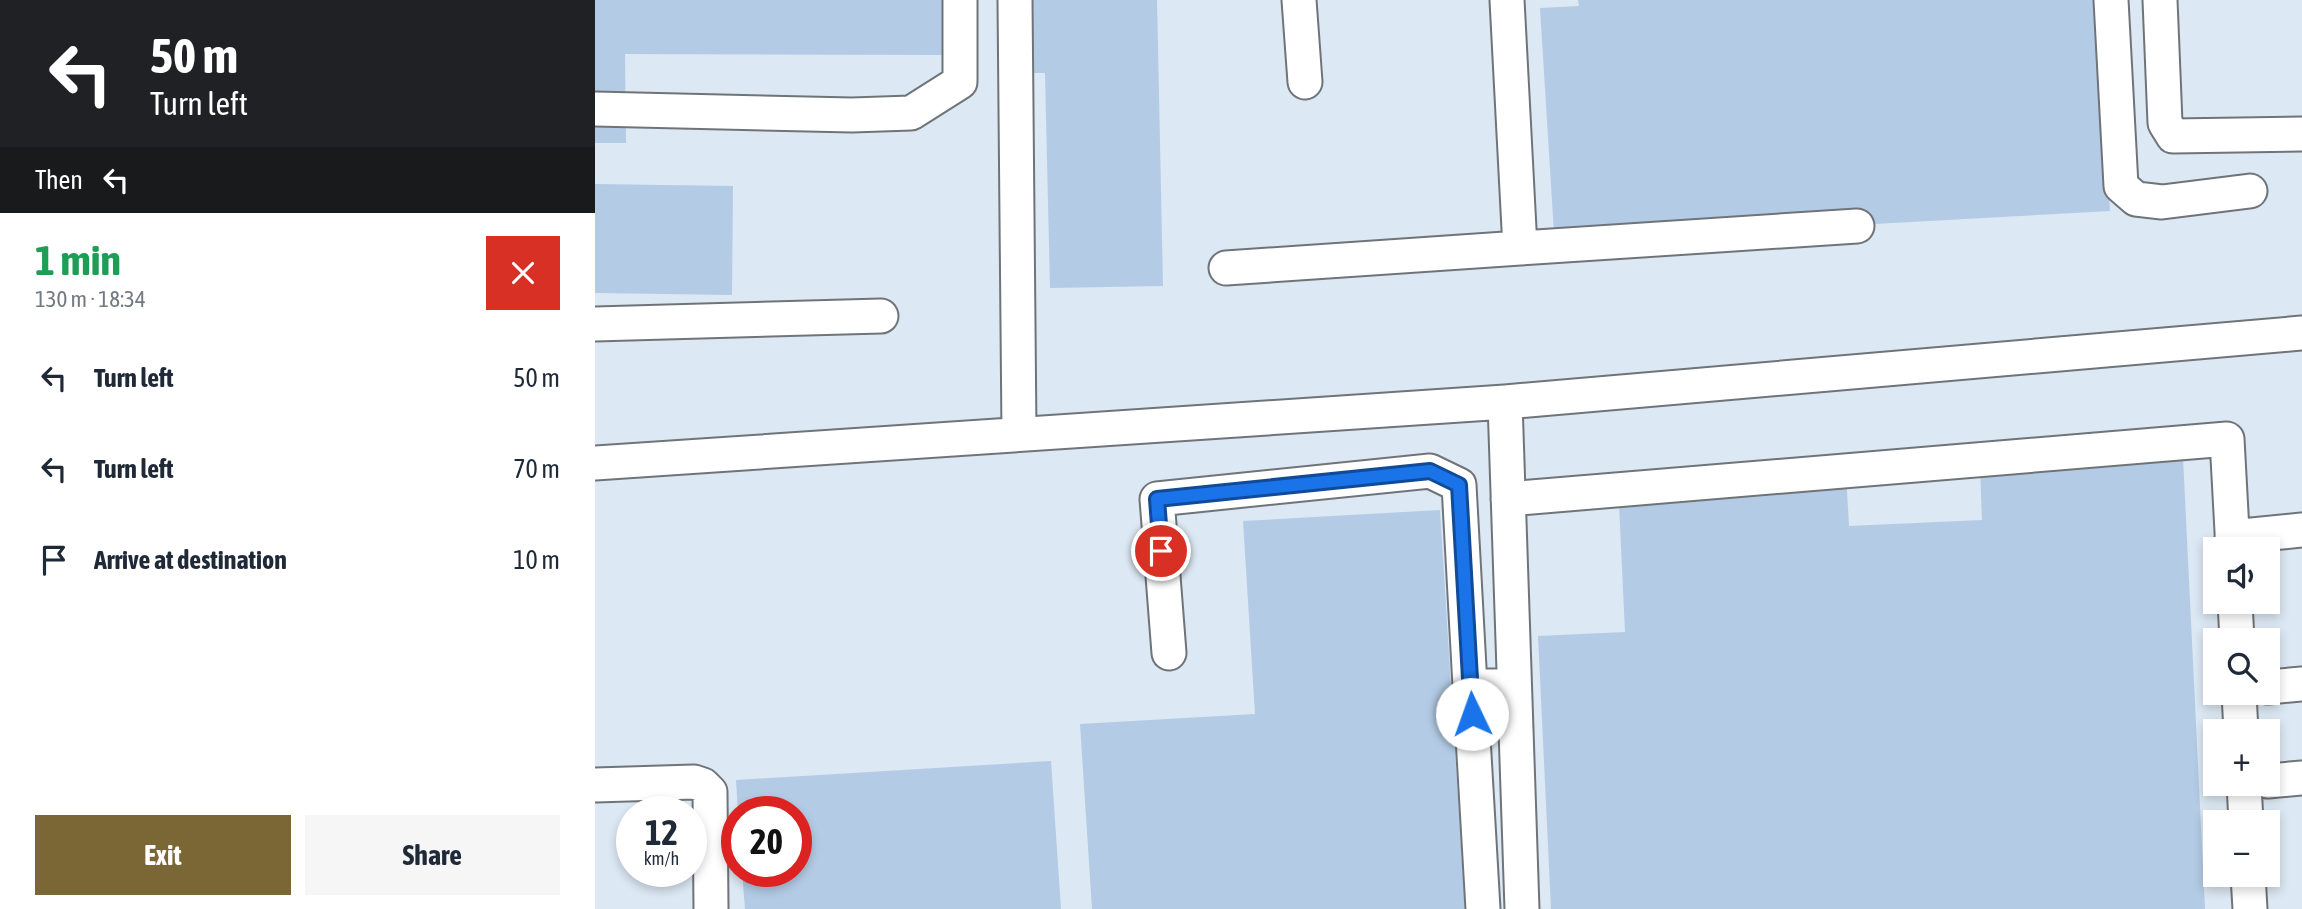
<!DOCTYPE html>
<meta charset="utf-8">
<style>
:root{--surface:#fff;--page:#f6f6f7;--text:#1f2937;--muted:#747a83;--accent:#7b6736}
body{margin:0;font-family:"Asap Condensed",sans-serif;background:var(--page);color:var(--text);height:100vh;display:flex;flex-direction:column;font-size:26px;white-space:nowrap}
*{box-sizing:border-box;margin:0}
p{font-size:23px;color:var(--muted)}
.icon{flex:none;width:38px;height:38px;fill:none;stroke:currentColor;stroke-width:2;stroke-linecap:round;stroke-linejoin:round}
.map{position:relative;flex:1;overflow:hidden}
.drawer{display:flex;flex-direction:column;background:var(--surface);width:595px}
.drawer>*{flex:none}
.hud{background:#202124;color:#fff;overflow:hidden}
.tools{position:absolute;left:1608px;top:537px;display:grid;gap:14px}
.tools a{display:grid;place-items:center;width:77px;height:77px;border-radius:0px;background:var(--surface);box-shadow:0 4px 10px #0003;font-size:35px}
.speed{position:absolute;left:21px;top:796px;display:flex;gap:14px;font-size:35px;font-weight:700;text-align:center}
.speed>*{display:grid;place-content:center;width:91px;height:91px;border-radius:50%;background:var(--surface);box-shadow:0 4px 10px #0003;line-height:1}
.speed small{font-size:18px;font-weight:400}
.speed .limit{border:10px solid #d22;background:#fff;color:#111}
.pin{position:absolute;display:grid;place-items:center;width:60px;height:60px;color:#fff;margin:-30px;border:4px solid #fff;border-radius:50%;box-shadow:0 2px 7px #0007}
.me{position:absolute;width:77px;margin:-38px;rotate:357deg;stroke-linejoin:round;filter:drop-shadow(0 0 5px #0008)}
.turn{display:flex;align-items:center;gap:24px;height:147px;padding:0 35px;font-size:32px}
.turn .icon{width:91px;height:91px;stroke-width:2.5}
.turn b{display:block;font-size:49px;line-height:60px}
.then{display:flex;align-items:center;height:66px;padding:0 35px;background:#0003;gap:14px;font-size:26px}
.round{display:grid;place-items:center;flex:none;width:74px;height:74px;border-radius:0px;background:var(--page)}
.overview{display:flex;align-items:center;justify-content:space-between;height:119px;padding:0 35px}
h1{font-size:42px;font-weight:700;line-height:52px;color:#1e9e55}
.primary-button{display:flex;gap:14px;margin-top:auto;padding:14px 35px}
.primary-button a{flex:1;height:80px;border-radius:0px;background:var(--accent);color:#fff;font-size:28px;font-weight:700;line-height:80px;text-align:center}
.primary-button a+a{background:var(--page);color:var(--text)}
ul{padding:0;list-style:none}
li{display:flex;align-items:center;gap:21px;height:91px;padding:0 35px}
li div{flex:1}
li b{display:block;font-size:26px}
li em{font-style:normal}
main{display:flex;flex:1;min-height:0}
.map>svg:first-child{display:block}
.built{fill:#dce8f3;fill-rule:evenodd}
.building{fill:#b3cbe5}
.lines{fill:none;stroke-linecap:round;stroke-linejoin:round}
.minor-casing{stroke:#6f7479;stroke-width:37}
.minor{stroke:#fff;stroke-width:33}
.route-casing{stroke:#114b97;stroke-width:18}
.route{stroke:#1a73e8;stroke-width:12}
</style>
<main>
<section class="drawer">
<div class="hud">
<div class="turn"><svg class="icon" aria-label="left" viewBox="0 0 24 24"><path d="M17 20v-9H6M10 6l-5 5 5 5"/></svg><div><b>50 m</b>Turn left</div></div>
<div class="then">Then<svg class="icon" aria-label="left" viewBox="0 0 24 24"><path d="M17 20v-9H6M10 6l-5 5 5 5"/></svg></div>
</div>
<div class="overview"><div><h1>1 min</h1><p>130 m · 18:34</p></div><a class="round" style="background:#d93025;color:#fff"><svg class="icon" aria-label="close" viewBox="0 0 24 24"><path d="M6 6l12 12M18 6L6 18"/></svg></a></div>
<ul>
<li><svg class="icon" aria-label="left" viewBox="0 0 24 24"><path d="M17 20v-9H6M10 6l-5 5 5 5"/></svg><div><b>Turn left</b></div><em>50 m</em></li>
<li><svg class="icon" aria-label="left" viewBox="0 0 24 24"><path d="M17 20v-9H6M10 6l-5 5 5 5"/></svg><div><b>Turn left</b></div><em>70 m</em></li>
<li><svg class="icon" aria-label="arrive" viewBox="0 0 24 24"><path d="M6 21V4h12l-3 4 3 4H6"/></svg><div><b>Arrive at destination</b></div><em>10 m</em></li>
</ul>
<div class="primary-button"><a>Exit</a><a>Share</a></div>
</section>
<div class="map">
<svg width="1707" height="909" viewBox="0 0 1707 909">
<rect width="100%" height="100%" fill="#f0f6fc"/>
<path class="built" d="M0,0H1707V909H0ZM1620,550H1673V602H1620ZM1620,640H1673V693H1620ZM1620,732H1673V784H1620ZM37,812H96V872H37ZM142,812H201V872H142ZM1620,822H1673V875H1620Z"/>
<path class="building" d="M0,0H348V55L30,54L31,143H0Z
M429,0H562L568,286L455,288L450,73H431Z
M983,0H1502L1515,211L1043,237L959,233L945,8L984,6Z
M0,184L138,186L137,295L0,293Z
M1588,457L1610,909H956L943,636L1030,632L1023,483L1251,473L1254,526L1387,520L1385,465Z
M845,510L870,909H497L485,724L660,714L648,521Z
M456,761L466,909H150L147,872H201V812H143L141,780Z"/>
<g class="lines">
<defs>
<path id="minor" d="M420,0L424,434
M704,0L710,82
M912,0L925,248L1262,226
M1516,0L1526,186L1541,199L1567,202L1655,191
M1565,0L1570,123L1578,136L1707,134
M0,109L257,115L316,113L365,82V0
M631,268L925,248
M0,324L286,316
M910,402L927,909
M0,463L910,402L1707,333
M913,499L1632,439L1638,550
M1637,537L1707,530
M1640,602L1642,640
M574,653L562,499L835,471L864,485L875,686H919
M875,686L888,909
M1673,687L1707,684
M1644,693L1646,732
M1673,781L1707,778
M1649,784L1651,822
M0,785L99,782L108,785L115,792L116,909
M1653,875L1655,909"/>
</defs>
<use href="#minor" class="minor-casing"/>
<use href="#minor" class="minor"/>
</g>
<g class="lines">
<defs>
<path id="route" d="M566,551L562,499L835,471L864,485L877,714"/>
</defs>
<use href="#route" class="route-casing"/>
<use href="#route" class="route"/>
</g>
</svg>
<div class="tools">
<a><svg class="icon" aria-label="sound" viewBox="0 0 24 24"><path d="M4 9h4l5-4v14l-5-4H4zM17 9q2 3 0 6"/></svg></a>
<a><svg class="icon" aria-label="search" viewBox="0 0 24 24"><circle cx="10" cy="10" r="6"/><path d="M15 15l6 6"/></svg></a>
<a>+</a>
<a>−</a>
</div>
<div class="speed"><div>12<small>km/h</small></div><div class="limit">20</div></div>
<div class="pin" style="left:566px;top:551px;background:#d93025"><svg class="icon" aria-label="arrive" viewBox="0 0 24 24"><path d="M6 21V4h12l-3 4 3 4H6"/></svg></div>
<svg class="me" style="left:877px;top:714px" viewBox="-20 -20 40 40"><circle r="19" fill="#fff"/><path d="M0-13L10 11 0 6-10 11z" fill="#1a73e8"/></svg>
</div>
</main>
